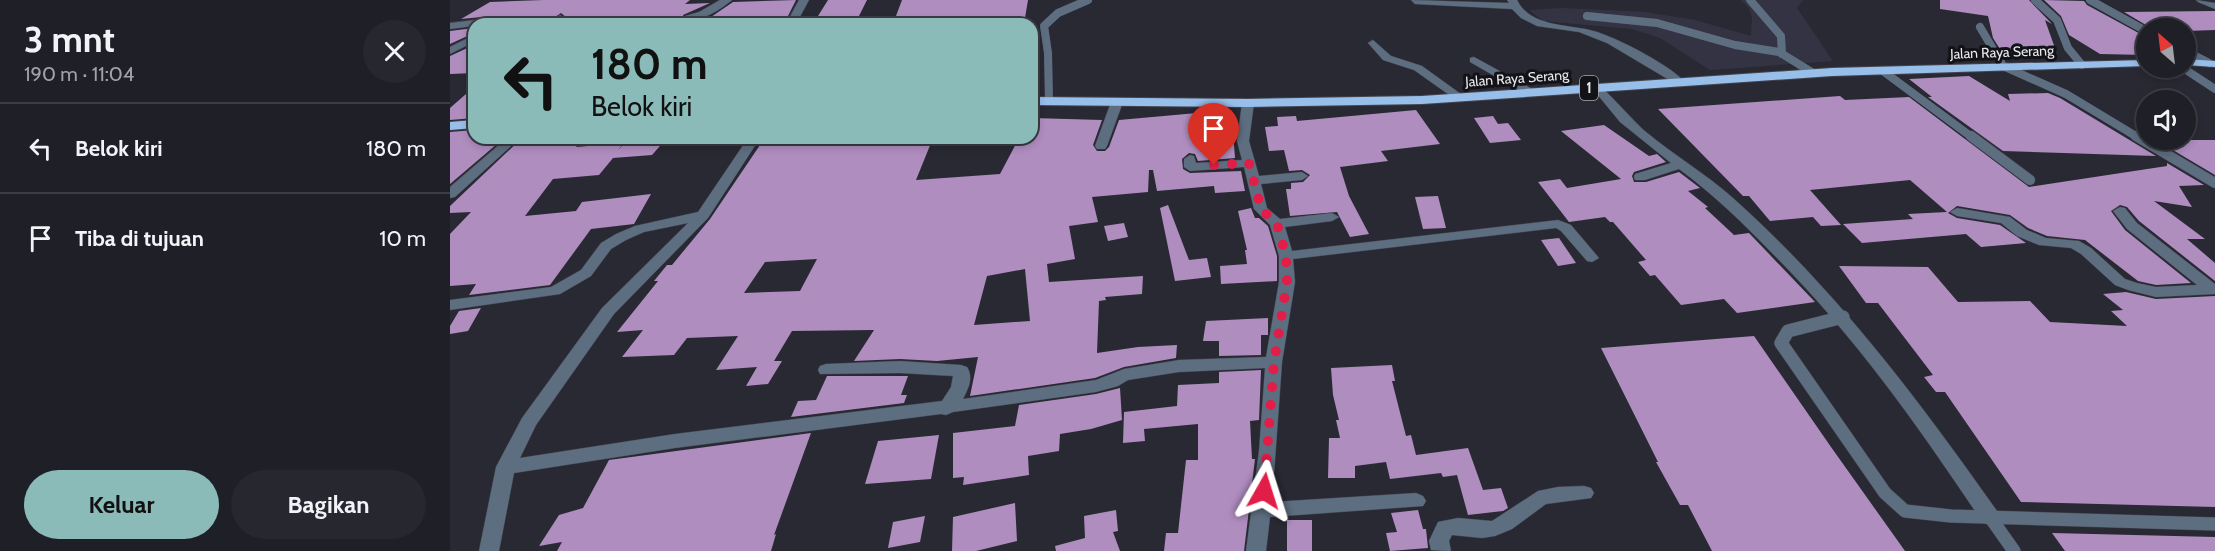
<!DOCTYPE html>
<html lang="id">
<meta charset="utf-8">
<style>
:root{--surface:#1f1f27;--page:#27272f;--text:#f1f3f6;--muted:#a1a2a7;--line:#3c3d44;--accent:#8bbbb9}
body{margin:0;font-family:Cabin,sans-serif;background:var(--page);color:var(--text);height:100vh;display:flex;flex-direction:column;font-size:22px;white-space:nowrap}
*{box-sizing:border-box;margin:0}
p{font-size:20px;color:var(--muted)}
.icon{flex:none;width:33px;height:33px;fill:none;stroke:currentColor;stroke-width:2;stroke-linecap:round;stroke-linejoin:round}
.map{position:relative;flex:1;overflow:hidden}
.details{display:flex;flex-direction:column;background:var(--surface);width:450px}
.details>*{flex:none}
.banner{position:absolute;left:18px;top:18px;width:570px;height:126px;border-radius:18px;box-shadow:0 3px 9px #0003,0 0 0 2px var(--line);background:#8bbbb9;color:#111;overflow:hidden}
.needle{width:39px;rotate:332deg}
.controls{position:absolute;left:1686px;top:18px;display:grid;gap:12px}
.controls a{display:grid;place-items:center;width:60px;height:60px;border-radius:50%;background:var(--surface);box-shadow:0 3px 9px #0003,0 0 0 2px var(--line);font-size:30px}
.pin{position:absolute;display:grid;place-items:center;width:51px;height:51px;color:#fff;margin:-62px -26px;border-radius:50% 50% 50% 0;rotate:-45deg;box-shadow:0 0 6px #0007}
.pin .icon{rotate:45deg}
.me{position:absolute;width:66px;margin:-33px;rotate:6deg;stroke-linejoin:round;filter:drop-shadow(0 0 4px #0008)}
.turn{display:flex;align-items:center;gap:21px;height:126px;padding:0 24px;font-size:27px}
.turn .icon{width:78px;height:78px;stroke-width:2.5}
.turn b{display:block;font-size:42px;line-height:51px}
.round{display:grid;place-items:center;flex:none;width:63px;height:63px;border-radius:32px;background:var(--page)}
.summary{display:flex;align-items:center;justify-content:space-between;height:102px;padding:0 24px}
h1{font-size:36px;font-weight:700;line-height:45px}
.action{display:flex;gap:12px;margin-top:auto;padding:12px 24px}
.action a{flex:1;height:69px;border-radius:36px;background:var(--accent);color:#111;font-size:24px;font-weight:700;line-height:69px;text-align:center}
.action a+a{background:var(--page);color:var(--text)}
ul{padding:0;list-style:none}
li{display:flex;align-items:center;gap:18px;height:90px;padding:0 24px;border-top:2px solid var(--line)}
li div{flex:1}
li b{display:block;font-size:22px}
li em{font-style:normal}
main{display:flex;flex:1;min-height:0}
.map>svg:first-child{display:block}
.built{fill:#334}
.building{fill:#af8dbf;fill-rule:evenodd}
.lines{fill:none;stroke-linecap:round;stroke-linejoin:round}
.service-far2-casing{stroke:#44444e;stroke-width:8}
.service-far1-casing{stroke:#44444e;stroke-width:11}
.service-casing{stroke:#44444e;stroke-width:14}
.minor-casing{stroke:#44444e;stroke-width:1}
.trunk-casing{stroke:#44444e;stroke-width:2}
.service-far2{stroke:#5d6e81;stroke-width:8}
.service-far1{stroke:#5d6e81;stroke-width:10}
.service{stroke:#5d6e81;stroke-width:13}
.minor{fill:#5d6e81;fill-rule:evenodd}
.trunk{fill:#98beea;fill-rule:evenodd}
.route{stroke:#e11d48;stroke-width:10;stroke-dasharray:0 18}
.labels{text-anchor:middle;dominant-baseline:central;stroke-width:6;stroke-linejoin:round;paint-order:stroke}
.far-street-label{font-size:14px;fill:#e8e8ef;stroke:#121217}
.shield{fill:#121217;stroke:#a8a8ae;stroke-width:1.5}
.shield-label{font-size:15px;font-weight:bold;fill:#e8e8ef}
</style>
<main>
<section class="details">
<div class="summary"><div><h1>3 mnt</h1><p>190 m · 11:04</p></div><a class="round"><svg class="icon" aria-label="close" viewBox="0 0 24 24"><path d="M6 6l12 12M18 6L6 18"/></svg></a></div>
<ul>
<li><svg class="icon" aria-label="left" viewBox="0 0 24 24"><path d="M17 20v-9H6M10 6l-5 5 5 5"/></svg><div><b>Belok kiri</b></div><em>180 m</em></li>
<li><svg class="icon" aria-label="arrive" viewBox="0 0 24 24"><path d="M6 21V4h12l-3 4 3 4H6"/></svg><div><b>Tiba di tujuan</b></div><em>10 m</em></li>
</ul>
<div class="action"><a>Keluar</a><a>Bagikan</a></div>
</section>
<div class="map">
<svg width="1765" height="551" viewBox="0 0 1765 551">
<rect width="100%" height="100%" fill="#292934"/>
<path class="built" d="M1291,0H1353L1347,8L1383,61L1260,70L1210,38L1182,29L1093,21L1079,10L1112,8L1195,12L1245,20L1301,36L1302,18L1299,8Z"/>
<path class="building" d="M93,0H240L235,4L260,3L233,15L234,18L247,21L261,17L283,2L346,0L337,18L328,24H111L117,18L111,13L95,24H58V20L42,16L11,19L40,2Z
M378,0H417L405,24H363Z
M452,0H578L574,24H443Z
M1490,0H1579L1602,24L1595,20L1606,51L1601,50L1603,56L1584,55L1587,58L1555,57L1543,38L1538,16L1490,9Z
M1594,0L1634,1L1637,5L1696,37V55L1650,54L1619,35L1611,16Z
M1765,11V30L1736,31V28H1701L1674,12Z
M24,28V33L0,44V31Z
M24,45V73L0,74V56Z
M1519,76L1560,101L1558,94L1598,93L1610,98L1706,156L1553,151L1478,97H1482L1459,79Z
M24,87V118L0,120V108Z
M1390,96L1395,100L1459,97L1579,187L1717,166V163L1754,185L1729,186L1742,207L1704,201L1755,239H1737L1765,263V281L1689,221L1677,207L1670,205L1661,211L1675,230L1741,283L1706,285L1688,281L1635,240L1597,236L1578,228L1560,215L1507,206L1498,213L1507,218L1550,225L1576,243L1531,247L1516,234L1412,243L1393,224L1463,219L1458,214L1497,212L1460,180L1360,190L1391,225L1371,226L1363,217L1320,221L1299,196H1293L1208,109Z
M966,110L990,144L931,151L938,161L890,167L899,196L919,234L900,237L887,212L840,216L836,189H841V183L853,182L860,175L852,170L839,171L834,150L819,151L815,127L828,126L827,117L846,116L847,121Z
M747,113V121L782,120L785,158L748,161L745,154L739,153L732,159L733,169L740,173L791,171L795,191L765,193L764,186L707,191L703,170H699L698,192L642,197L648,222L619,226L625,259L597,264L599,282L693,276L692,294L655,297L656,300L649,301L647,353L688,347L727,345L726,358L674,367L645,378L520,396L528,357L487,361L450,359L404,361L424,330L342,331L324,361H332L318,384L296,386L307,367L266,370L288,336L237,338L224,355L172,357L193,330L167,332L208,281H204L217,265H222L260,219L312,142L387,138H483L466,180L550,174L568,140H582V118L652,120L643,145L647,151H655L659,147L669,120ZM367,259L350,291L294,293L315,262ZM575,269L580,321L524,325L537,276Z
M1043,116L1048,124L1058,123L1071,140L1040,143L1024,118Z
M1154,125L1199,156L1207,154L1216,162L1184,172L1182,176L1184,182H1196L1229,172L1250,188L1238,191L1258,207L1255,208L1284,235L1299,233L1365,302L1287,313L1274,299L1231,305L1205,275L1200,276L1188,262L1196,260L1163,222H1160L1155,217L1119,222L1088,182L1110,179L1117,188L1171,179L1111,131Z
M24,130V139L54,138L0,184V132Z
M72,138H134L126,147L174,143L168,150L180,138H217L202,155L163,158L149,175L103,179L75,216L126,211L132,202L201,194L184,224L141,229L100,285L19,295L26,284L0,286V234L21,212L0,213V206Z
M1706,140H1765V175Z
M988,196L996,228L973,229L965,197Z
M718,205L739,260L757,258L761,277L725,281L710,208Z
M801,208L805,218H809L818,226L827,256V281L771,284L770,266L797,264L795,250H797L788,211Z
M674,223L678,237L658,241L654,226Z
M1109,238L1126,263L1108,266L1091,240Z
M1389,266L1478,267L1508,302L1580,301L1600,322L1677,326L1661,311L1673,310L1653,294L1676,292L1706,299L1765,296V507L1571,502L1495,392H1486L1474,377L1483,375L1428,303H1416Z
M31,308L18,331L0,334V326L9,311Z
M818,318V335H811V355L769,356V341H753L756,321Z
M1304,336L1381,447L1455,551H1262L1238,505H1230L1206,462H1208L1151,348Z
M942,365L945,381H942L956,436L961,435L966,455L1018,448L1033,490L1051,488L1058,508L1053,511L1018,515L1007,475L993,477L991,473L940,479L936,462L905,466V478H878L879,438H890L886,420H889L883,395L881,368Z
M811,370L809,420L800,421L802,459H805L794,551H714L716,533H728L736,460H748V424L694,429L695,441L673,443L674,412L727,406L728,385L769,383V372Z
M377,376H458L451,395H457L454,403L341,417L348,401L366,400Z
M670,388L672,420L641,429L610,434L609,451L578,456L579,475L513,485L514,477L503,478V433L565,426L569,405L646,394Z
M361,433L324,535L326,534L321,551H107L112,542L89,546L109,515L133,508L159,460Z
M489,435L481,479L415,484L428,441Z
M565,503L567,541L526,551H502L503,517Z
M666,510L668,531L663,532L670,551H606L605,546L635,538L634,516Z
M968,510L973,529H976L978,548L940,551L936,533L947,532L941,513Z
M475,516L470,542L438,548L443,522Z
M837,520H862V551H837Z
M1602,533L1765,537V551H1615Z"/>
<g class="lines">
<defs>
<path id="service-far2" d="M1300,0L1331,36L1332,54
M1585,0L1607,20L1618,48L1632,65
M1640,0L1696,31
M1137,16L1207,23L1285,45L1329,52L1363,73
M1530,27L1553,66L1616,94L1689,138
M1736,51L1759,63
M1733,68L1765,89
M1433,71L1523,138
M599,101L598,53L594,26L608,13L638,0"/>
<path id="service-far1" d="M1521,136L1580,180
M1686,136L1765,183"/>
<path id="service" d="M1393,317L1338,331L1331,343L1435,493L1455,511L1501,516L1765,524
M1540,517L1564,551"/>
<path id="minor" d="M270,0H282C271,9 249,25 235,16L249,12Z
M349,0H359L346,24H336Z
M961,0L1059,3L1057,0H1067C1082,30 1123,23 1150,33C1173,41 1219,65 1235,82L1234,84H1226L1157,43L1129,32L1087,26L1071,18L1062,9L965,4Z
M1746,0L1765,3V9L1748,2Z
M110,15L115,18L108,24H97Z
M41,18L57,22L55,24H24V26L0,29V23Z
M24,35V42L0,54V47Z
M923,40L941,56L972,66L1015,97L1013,99H1005L964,70L933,60L918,43Z
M1024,57L1084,90L1086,92L1084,94H1076L1020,62V58Z
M1148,85C1153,86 1186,124 1196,132C1224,155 1256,174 1283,198C1386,290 1468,399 1547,511L1550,517L1547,523L1540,525L1533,523C1469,427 1404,335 1323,254C1293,223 1263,194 1229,169L1195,180H1185L1184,177L1185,174L1221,163L1170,122L1142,88Z
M667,99L673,102L657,146L655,149H647L645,146L661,102Z
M798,100L804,103L799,141L809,176L852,172L858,176L852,180L811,184L817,208L830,219L882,213L889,217L882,221L835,227L842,251L1108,220L1121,225L1149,258L1142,262L1137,261L1111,231L1106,228L843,259L845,282L832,362L822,502L966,493L973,496L976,501L973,506L820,517L816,551H796L809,451L815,368L729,372L678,380L668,386L646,392L503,412L496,415L491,414L225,448L64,473L49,551H29L46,467L72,418L152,308L238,223L194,232L176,240L161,249L141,276L110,294L0,310V300L101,287L131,270L151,243L166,234L185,226L248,212L298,138H310L258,218L164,314L86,425L70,458L225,434L492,401L501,387L503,376L450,373L370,374L368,370L370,366L376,364L450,361L511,365L517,367C524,378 518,389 513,399L646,380L674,369L729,360L816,357L829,282V256L820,225L804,209L794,167L740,171L734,167V159L740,155L744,156L746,163L792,160L787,141L792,103Z
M57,138H70L5,197L0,198V187Z
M1670,207L1675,208L1687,223L1765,284V294L1706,297L1678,290L1665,285L1631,254L1621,248L1589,245L1567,236L1551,223L1507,216L1500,212L1507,208L1560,217L1577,230L1596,238L1629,241L1641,248L1675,279L1687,283L1706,287L1747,285L1677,229L1663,211Z
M1134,486L1141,488L1144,493L1141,498L1096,504L1062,529L1045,536L1032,538L1002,535L999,541L1001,551L981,550L979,541L988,522L1008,518L1042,521L1088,491L1108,487Z"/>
<path id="trunk" d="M1736,59L1765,61V67L1736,65Z
M1696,60V66L1382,76L972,104L798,107L582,105V97L798,99L972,96L1382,68Z
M24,120V128L0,130V122Z"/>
</defs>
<use href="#service-far2" class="service-far2-casing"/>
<use href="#service-far1" class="service-far1-casing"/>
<use href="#service" class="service-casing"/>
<use href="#minor" class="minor-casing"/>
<use href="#trunk" class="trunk-casing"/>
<use href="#service-far2" class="service-far2"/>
<use href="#service-far1" class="service-far1"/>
<use href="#service" class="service"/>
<use href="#minor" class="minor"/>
<use href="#trunk" class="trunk"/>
</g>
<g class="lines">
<path class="route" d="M764,165L799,163L811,209L827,224L836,256L837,282L824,362L814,491"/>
</g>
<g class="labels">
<g class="far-street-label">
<text transform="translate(1552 52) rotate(-2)">Jalan Raya Serang</text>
<text transform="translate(1067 78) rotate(-4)">Jalan Raya Serang</text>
</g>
<rect class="shield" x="1130" y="76" width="18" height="24" rx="4.5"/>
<g class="shield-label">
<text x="1139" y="88">1</text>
</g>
</g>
</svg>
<div class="controls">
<a><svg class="needle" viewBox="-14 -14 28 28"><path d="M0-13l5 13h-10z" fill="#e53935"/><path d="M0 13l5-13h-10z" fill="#a1a2a7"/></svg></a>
<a><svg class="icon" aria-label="sound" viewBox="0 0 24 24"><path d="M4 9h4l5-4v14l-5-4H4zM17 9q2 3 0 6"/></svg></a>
</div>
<div class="pin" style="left:764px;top:165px;background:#d93025"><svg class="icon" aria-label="arrive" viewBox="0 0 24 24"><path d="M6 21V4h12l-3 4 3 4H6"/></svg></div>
<svg class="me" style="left:814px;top:491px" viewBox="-20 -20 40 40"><path d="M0-17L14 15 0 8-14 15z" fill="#e11d48" stroke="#fff" stroke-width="4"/></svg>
<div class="banner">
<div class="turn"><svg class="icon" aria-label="left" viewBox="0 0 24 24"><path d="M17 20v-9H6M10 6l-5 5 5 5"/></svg><div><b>180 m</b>Belok kiri</div></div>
</div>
</div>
</main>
